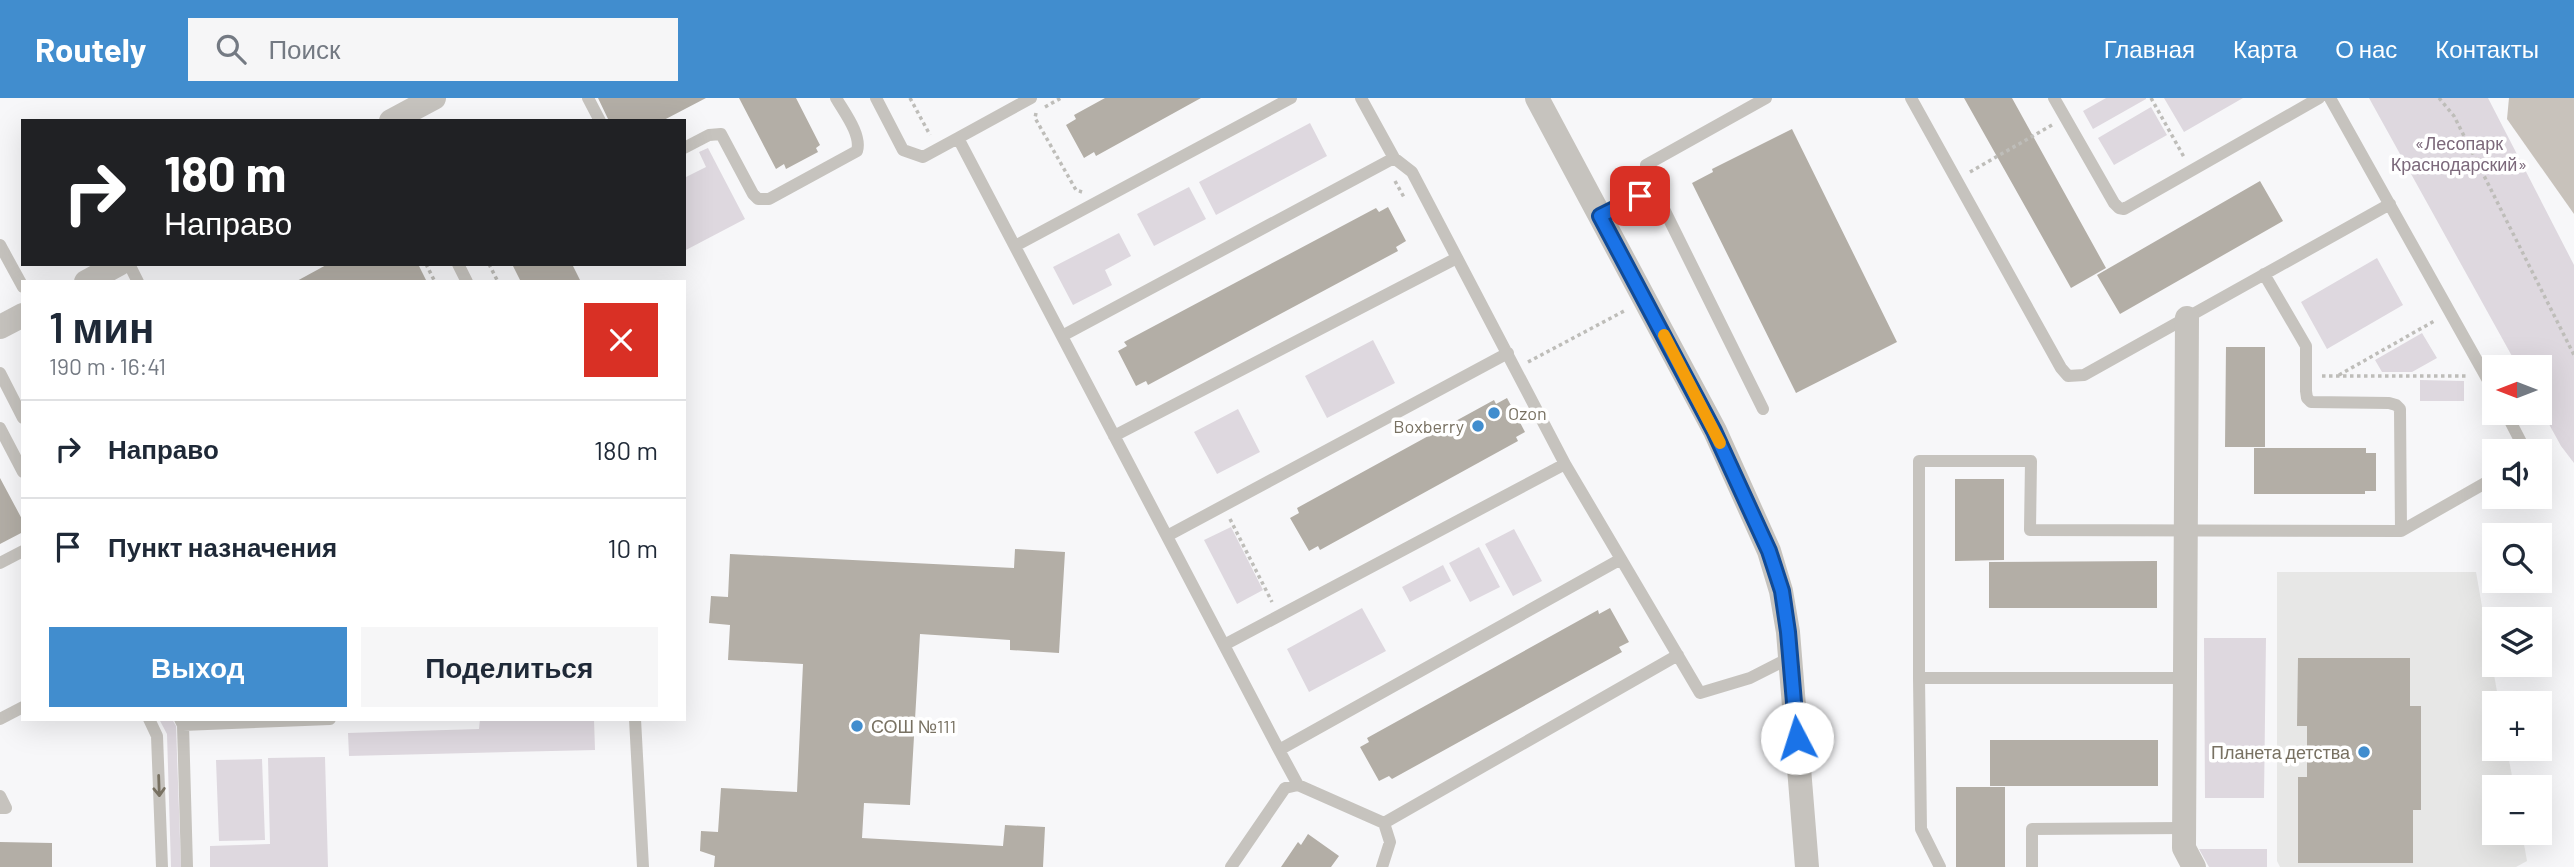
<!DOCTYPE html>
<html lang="ru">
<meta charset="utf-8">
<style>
:root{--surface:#fff;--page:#f6f6f7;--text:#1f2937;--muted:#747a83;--line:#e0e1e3;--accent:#418dce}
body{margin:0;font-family:Barlow,sans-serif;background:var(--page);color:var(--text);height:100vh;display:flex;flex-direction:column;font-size:26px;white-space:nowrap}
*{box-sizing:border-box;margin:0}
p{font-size:23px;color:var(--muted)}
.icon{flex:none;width:38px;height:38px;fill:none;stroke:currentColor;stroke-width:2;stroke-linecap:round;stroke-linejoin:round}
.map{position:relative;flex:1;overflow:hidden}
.drawer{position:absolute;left:21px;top:182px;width:665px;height:441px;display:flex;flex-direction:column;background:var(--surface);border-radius:0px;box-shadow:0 7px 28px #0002}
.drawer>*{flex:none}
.banner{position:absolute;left:21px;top:21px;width:665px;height:147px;border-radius:0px;box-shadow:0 7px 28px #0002;background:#202124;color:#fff;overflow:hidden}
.needle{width:46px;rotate:270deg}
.tools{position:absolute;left:2482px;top:257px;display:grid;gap:14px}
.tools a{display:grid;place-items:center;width:70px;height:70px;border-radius:0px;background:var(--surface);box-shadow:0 7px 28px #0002;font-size:35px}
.pin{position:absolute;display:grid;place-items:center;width:60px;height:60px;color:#fff;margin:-30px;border-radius:14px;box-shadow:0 4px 10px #0006}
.me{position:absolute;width:77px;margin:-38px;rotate:355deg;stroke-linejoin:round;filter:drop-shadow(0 0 5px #0008)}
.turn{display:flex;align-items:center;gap:24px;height:147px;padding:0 28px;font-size:32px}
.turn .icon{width:91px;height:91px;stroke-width:2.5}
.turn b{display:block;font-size:49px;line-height:60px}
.round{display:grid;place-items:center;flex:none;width:74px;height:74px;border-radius:0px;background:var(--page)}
.head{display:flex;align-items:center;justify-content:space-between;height:119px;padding:0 28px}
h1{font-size:42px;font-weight:600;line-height:52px}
.cta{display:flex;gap:14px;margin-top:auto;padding:14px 28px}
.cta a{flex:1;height:80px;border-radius:0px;background:var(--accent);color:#fff;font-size:28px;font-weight:600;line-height:80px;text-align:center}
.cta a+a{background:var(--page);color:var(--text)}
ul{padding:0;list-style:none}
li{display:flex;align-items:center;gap:21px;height:98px;padding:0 28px;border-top:2px solid var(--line)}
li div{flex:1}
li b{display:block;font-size:26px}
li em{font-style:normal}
header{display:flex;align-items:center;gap:42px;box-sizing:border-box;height:98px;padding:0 35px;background:var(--accent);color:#fff}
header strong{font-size:33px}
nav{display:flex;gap:38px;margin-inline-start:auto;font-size:24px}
.search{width:490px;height:63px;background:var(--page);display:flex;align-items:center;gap:18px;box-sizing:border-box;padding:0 24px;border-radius:0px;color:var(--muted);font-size:26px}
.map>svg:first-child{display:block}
.built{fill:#e7e7e6}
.green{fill:#ded8df}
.water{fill:#c8c2bb}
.building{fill:#b3aea6}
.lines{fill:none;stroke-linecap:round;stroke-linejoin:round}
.path{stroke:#bebdb9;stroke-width:3.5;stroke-dasharray:3.5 3.5;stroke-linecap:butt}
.lane{stroke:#c6c3be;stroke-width:12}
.street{stroke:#c6c3be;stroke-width:24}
.oneway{stroke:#787162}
.route-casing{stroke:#114b97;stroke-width:18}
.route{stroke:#1a73e8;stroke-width:12}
.slow{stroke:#f59e0b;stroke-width:12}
.poi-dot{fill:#418dce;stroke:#fff;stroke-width:2.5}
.labels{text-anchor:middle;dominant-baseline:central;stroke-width:7;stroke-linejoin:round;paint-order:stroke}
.park-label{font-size:18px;fill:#7c697b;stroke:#fff}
.poi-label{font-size:18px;fill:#787162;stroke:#fff;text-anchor:start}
</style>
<header>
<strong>Routely</strong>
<div class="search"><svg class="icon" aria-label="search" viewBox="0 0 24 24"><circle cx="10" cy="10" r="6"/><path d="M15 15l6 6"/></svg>Поиск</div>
<nav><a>Главная</a><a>Карта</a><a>О нас</a><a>Контакты</a></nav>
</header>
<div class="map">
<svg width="2574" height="769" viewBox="0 0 2574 769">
<rect width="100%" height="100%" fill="#f7f7f9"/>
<path class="built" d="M2277,474H2476L2499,605L2494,606V651H2507L2514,689L2494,690V735H2522L2527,763L2516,769H2280L2277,763Z"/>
<path class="green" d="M2106,0H2146V1L2093,31L2083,13Z
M2164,0H2243L2184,34Z
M2369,0H2488L2574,167V365L2561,348L2539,308V270L2518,269Z
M2151,9L2167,37L2114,67L2098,40Z
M1310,25L1327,58L1216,117L1199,84Z
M708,50L745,121L684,153V80L706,69L699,54Z
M1189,89L1206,121L1154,148L1137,116Z
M1119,135L1131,158L1105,172L1112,187L1073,207L1053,169Z
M2377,160L2403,207L2327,251L2301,204Z
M2422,235L2437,260L2412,274H2382L2375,262Z
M1373,242L1395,285L1327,320L1305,278Z
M2420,282L2464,283V303H2420Z
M1238,311L1260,354L1217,376L1194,334Z
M1231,429L1263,492L1237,506L1204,442Z
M1514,431L1542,483L1513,498L1485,446Z
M1479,449L1500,489L1470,504L1449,465Z
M1443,467L1451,483L1410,504L1402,489Z
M1362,510L1386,553L1309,594L1287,551Z
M2204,540H2266L2264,700H2205Z
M159,621H172L176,628L181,769H171L167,636Z
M480,621H594L595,652L349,658L348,635L479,631Z
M325,659L328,769H210V748L270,746L268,660Z
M262,661L265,742L219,743L216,662Z
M2199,751H2267V769H2209Z"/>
<path class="water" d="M2509,0H2574V116L2507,21Z"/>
<path class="building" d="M598,0H706L662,23H609Z
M739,0H796L820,47L816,50L818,54L786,71L784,66L776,71Z
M1105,0H1201L1096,58L1094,54L1084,60L1066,27L1076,21L1074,17Z
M1964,0H2012L2106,170L2071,190Z
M1792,31L1897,244L1796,295L1692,85L1713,74L1712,71Z
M2260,83L2283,123L2120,216L2097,177Z
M1388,109L1406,143L1396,149L1398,153L1148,287L1146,283L1136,288L1118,253L1127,248L1124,244L1376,110L1379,114Z
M328,166H418L427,184H295Z
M512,166H572L581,184H521Z
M2226,249H2265V349H2225Z
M1507,300L1525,334L1516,339L1518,343L1320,452L1318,448L1309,453L1290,420L1299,415L1297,410L1494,302L1496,306Z
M2254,350H2366V355H2376V393H2365V396H2254Z
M0,380L23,423V434L0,446Z
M1955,381H2004V462L1955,463Z
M1015,451L1065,454L1059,555L1010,552V542L920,536L910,707L864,705L862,740L1003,748L1005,727L1045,729L1043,769H714L715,758L700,753L701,733L718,734L721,690L797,694L803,566L728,562L730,527L709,525L711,498L728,499L730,456L1014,470Z
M2157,463V510H1989V464Z
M1610,510L1629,544L1619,549L1622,554L1392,681L1389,678L1379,683L1360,649L1369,644L1367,640L1598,512L1599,516Z
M2298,560H2410V608H2421V712H2413V765H2298V679H2307V628H2297Z
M1990,642H2158V688H1990Z
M1956,689H2005V769H1956Z
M1308,736L1339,758L1331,769H1281L1298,744L1301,747Z
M0,744L52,745V769H0Z"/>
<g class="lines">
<path class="path" d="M910,0L930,37
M2151,0L2184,59
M2439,0L2454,18L2574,257
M1045,9L1061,0
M1036,15L1035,20L1076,92L1082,94
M1970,74L2052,27
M1395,83L1405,101
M426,166L435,184
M489,166L498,184
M1528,264L1626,212
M2339,277L2436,222
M2322,278H2468
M1230,421L1272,504"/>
<path class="lane" d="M588,0L600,23
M876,0L903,52L923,59L958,40L1279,652
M1361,0L1394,60L1412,74L1565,366L1700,595L1750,580L1791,559
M1911,0L2061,270L2068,278L2084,277L2390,106
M2054,0L2114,105L2119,110L2124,111L2319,0
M2330,0L2494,293
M958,40L1031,0
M684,50L709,37L721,36L753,96L758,101H769L857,53C862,37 844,14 836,0
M1654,91L1763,311
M1600,118L1654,91L1646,76V67L1766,0
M0,147L23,189
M1015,148L1291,0
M129,166L138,184
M458,166L467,184
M2264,176L2306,248V293L2307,300L2311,304L2389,305L2396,307L2400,311L2401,433
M1062,238L1394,60
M0,275L23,320
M2506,315L2526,354
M0,330L23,374
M1114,338L1457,160
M1167,438L1508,255
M0,465L23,453
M1224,547L1565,366
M1919,580L1921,731L1940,769
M2185,580H1919V363H2031L2030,432L2401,433L2494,380
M0,621L23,609
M149,621L157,638L162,769
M180,621L183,627L187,769
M635,621L643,769
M183,627L330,621
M1298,687L1279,652L1621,461
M0,698L6,710H0
M1384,725L1678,557
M1231,769L1285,690L1298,687L1384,725L1390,744L1382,769
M2032,769V731L2184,730"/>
<path class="street" d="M1537,0L1715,333L1769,453L1781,493L1788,534L1807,769
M391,23L434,0
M86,184L119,166
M2187,220L2184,750L2194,769
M0,229L23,217"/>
</g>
<defs><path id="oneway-shaft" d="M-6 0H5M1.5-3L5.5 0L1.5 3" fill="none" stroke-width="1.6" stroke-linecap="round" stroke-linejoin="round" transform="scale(1.75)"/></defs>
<use class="oneway" href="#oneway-shaft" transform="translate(159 688) rotate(88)"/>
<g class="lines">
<defs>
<path id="route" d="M1640,98L1600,118L1714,333L1769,453L1782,493L1788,534L1797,640"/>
</defs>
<use href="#route" class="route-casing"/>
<use href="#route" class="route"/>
<path class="slow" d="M1664,237L1720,345"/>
</g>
<g class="poi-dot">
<circle cx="1494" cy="315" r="7"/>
<circle cx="1478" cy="328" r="7"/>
<circle cx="857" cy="628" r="7"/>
<circle cx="2364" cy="654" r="7"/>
</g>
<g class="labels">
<g class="park-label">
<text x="2459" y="45">«Лесопарк<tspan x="2459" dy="21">Краснодарский»</tspan></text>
</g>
<g class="poi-label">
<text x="1508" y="315">Ozon</text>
<text x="1464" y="328" text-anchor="end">Boxberry</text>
<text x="871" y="628">СОШ №111</text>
<text x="2350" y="654" text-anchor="end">Планета детства</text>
</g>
</g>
</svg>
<div class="tools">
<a><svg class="needle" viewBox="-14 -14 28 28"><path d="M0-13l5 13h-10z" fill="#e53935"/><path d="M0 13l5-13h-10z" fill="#747a83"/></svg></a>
<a><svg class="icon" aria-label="sound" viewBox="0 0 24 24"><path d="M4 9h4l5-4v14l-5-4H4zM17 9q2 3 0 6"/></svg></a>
<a><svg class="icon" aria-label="search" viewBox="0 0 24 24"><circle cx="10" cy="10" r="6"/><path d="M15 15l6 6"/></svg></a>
<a><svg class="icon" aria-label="layers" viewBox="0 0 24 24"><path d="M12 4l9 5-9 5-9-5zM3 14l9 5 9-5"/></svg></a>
<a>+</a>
<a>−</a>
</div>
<div class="pin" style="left:1640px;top:98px;background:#d93025"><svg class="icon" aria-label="arrive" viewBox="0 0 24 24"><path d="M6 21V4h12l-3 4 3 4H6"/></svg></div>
<svg class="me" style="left:1797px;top:640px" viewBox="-20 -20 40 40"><circle r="19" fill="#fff"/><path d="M0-13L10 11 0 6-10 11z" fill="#1a73e8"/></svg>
<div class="banner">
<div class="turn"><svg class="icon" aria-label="right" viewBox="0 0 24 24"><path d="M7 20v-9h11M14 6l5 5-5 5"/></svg><div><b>180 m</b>Направо</div></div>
</div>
<section class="drawer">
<div class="head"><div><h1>1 мин</h1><p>190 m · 16:41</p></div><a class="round" style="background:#d93025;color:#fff"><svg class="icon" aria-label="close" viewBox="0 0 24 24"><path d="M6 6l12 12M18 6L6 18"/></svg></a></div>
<ul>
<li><svg class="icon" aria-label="right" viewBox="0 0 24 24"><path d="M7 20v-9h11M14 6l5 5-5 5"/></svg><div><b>Направо</b></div><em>180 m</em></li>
<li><svg class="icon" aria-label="arrive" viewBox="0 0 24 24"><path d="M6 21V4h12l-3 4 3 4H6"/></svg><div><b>Пункт назначения</b></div><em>10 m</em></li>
</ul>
<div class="cta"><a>Выход</a><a>Поделиться</a></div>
</section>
</div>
